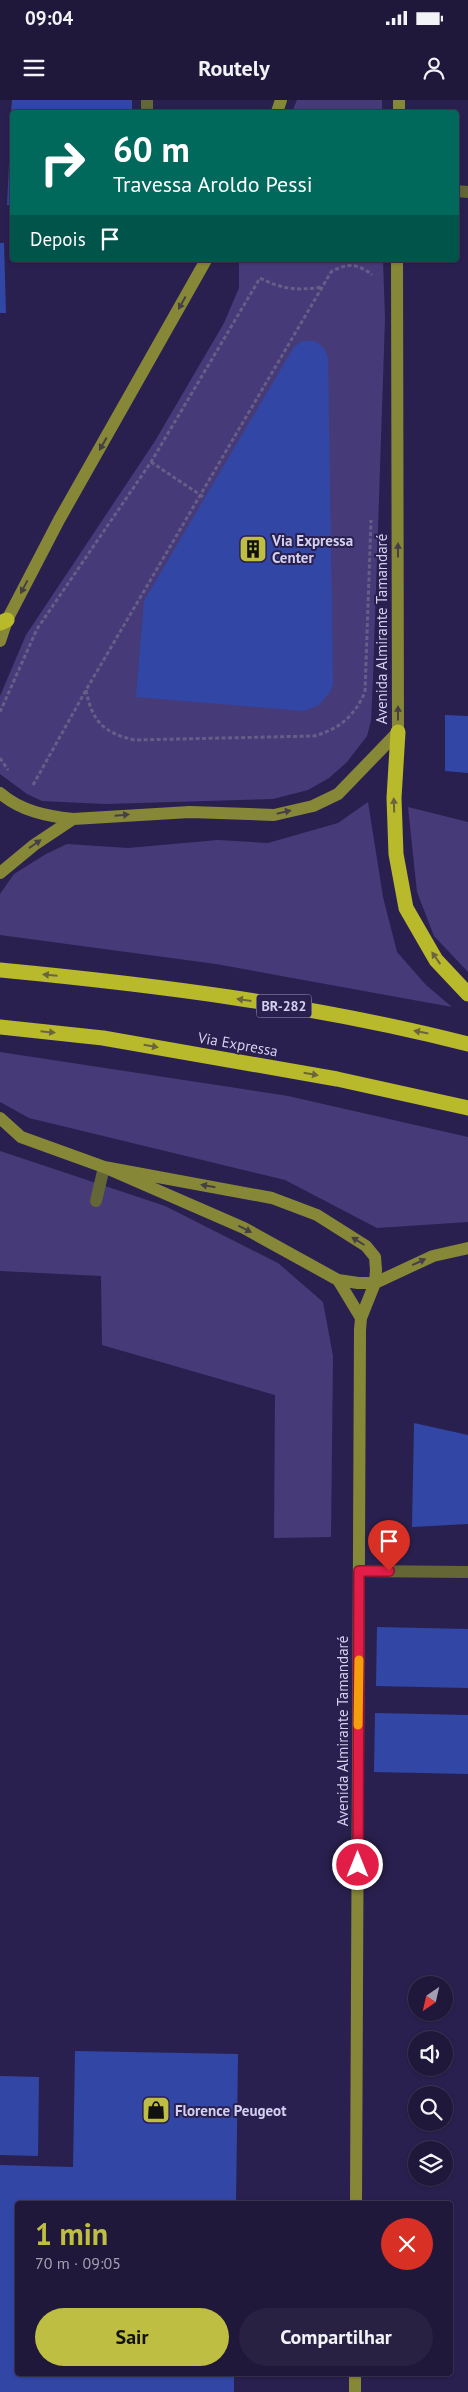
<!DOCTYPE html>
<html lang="pt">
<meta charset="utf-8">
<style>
:root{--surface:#20183b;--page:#282142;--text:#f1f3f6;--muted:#a2a0af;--line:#3d3755;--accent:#bebf42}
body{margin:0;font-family:"PT Sans",sans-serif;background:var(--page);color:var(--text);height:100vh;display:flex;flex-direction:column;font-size:19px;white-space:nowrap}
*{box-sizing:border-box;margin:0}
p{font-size:16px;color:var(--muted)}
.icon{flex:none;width:28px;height:28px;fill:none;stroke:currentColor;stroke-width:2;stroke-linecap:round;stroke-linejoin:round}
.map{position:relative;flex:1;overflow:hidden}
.sheet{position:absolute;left:15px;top:2101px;width:438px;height:175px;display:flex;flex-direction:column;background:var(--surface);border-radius:5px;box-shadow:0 1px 4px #0004,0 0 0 1px var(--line)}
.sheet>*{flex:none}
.banner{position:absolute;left:10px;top:10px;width:449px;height:152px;border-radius:5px;box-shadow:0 1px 4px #0004,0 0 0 1px var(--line);background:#00695c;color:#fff;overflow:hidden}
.needle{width:32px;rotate:214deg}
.buttons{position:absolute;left:408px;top:1876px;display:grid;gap:10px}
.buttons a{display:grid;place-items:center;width:45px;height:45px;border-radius:50%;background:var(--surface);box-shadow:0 1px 4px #0004,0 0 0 1px var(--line);font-size:25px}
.pin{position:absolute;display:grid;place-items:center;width:42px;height:42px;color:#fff;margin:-51px -21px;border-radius:50% 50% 50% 0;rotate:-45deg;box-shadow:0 0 5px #0007}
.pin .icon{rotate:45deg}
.me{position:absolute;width:55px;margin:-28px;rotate:0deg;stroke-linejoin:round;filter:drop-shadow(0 0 4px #0008)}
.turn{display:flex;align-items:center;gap:18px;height:105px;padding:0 20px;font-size:22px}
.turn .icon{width:65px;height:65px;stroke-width:2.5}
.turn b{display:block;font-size:35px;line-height:42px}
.then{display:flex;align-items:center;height:48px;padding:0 20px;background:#0003;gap:10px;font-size:19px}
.round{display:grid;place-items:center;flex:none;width:52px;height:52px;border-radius:26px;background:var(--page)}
.summary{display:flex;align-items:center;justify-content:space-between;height:85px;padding:0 20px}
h1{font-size:30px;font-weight:800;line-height:38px;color:var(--accent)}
.cta{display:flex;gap:10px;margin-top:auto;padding:10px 20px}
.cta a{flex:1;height:58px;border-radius:30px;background:var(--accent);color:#111;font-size:20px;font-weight:800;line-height:58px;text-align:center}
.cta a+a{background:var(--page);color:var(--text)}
.status{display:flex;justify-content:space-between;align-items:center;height:35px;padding:0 25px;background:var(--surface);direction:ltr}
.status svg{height:14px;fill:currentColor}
header{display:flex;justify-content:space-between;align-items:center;height:65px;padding:0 20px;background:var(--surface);font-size:22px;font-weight:800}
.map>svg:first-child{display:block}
.green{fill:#463b78}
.building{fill:#3247a5}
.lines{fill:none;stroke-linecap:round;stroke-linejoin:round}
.path{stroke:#665e87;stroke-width:3;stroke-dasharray:4 2.5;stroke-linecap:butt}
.service{stroke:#656636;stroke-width:12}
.minor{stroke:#656636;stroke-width:12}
.secondary{stroke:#878837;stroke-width:12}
.motorway{stroke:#b9b92c;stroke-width:15}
.oneway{fill:#463f48}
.oneway2{fill:#6a653f}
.route-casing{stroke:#92132f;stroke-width:12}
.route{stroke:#e11d48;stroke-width:9}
.slow{stroke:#f59e0b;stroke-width:9}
.labels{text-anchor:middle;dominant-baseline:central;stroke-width:4;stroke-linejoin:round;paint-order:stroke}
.shield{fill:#2a204f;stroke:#a09bbe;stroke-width:1}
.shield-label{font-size:14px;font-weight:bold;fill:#d3d0ee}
.poi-label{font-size:15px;font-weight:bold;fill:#d3d0ee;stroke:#2a204f;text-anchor:start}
.street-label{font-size:15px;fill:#d3d0ee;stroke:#2a204f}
</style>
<div class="status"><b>09:04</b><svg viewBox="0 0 49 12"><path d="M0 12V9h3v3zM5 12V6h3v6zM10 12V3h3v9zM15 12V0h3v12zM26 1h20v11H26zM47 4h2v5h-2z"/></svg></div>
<header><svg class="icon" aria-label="menu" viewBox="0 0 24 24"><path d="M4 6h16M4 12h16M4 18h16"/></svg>Routely<svg class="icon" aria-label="person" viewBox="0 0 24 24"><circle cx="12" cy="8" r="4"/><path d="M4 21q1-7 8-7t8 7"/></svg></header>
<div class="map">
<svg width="468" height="2292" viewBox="0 0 468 2292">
<rect width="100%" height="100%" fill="#2a204f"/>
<path class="green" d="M297,0H382V12H292Z
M239,160H383L385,219L373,578L371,621L367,636L347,662L329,678L308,690L273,699L105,704L42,701L27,694L0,674V596L26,535L155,341L224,223L239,188Z
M368,702L383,797L397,852L426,885L452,907L216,864L0,835V794L14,774L46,754L67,744L128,748L218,740L268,743L338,723Z
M408,707L468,722V872L434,836L417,792Z
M0,952L288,996L468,1037V1122L377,1128L285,1080L29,1018L0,1002Z
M0,1051L165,1106L278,1163L323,1202L333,1256L331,1437L274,1438L275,1295L102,1245L101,1176L0,1171Z"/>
<path class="building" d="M12,0H132V12H11Z
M11,20H12V105H7Z
M0,143H4L6,213H0Z
M303,241H315L324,248L328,258L333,584L330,592L319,605L304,611L136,597L144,501L294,247Z
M445,615L468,616V673L445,671Z
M414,1323L468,1335V1424L412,1427Z
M377,1527L468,1529V1588L376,1586Z
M375,1613L468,1615V1674L374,1672Z
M75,1951L238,1954L236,2104H18V2274H234V2292H0V2065L73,2067Z
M0,1976L39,1977L38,2056L0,2055Z"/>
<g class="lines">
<path class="path" d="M151,362L205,398
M86,590C92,621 103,633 135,640L314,636C339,629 354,617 365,592L371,420
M0,612L37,529L151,362L260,178C281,189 298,191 322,187
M0,658L8,670
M33,685L86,590L331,172C346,163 358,163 372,175"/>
<path class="service" d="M96,1101L104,1067"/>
<path class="minor" d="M147,0V12
M456,91L468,92
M359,1471L468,1472"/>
<path class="secondary" d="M399,0V12
M277,12L281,0
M0,541L7,520L59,420L206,160
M0,693C21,711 46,716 73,719
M0,773L34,745L73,719L190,712L274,715L313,706L338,694L398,632L397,160
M0,1018L21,1037L104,1067L244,1128L338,1180L358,1183H375L433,1156L468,1148
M104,1067L272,1098L317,1115L366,1146L375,1157L376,1170L375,1183L361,1218L360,1230L356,2104
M338,1180L361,1218
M355,2292V2274"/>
<path class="motorway" d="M0,523L7,520
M398,632L394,698L396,754L406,808L436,860L468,894
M0,870C157,885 315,905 468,944
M0,927L103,938L337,979L468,1008"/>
</g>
<defs><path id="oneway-solid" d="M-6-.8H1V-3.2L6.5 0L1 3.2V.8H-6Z" transform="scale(1.25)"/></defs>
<g class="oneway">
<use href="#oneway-solid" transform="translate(182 203) rotate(119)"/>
<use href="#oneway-solid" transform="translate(103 344) rotate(120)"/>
<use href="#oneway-solid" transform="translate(398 450) rotate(-90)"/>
<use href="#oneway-solid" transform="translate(24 487) rotate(118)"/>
<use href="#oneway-solid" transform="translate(398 613) rotate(-90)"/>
<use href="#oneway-solid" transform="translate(284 712) rotate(-13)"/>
<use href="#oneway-solid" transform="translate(122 715) rotate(-5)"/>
<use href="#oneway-solid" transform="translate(35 744) rotate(-35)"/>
<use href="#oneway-solid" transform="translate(208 1086) rotate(-170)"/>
<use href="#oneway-solid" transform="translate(245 1129) rotate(27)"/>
<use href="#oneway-solid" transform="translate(358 1141) rotate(-148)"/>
<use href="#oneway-solid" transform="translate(419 1162) rotate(-25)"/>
</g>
<g class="oneway2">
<use href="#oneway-solid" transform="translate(394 705) rotate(-92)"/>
<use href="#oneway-solid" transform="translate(436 858) rotate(-125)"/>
<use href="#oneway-solid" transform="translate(50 875) rotate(-175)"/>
<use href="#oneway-solid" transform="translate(244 900) rotate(-172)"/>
<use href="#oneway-solid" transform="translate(48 932) rotate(6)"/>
<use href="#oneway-solid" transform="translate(421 932) rotate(-169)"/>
<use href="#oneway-solid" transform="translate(151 946) rotate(10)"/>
<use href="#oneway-solid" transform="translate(311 974) rotate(10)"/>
</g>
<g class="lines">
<defs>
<path id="route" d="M358,1765L359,1471H389"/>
</defs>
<use href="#route" class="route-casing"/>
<use href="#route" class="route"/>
<path class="slow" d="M358,1625L359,1560"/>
</g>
<defs>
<symbol id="building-square" viewBox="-11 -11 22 22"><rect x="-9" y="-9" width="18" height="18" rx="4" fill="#bebf42" stroke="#2a204f"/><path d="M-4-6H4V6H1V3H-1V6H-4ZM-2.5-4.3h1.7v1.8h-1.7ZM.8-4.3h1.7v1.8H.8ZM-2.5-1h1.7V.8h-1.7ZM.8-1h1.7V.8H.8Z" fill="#111"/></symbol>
<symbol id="shop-square" viewBox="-11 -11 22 22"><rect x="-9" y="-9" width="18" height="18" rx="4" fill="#bebf42" stroke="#2a204f"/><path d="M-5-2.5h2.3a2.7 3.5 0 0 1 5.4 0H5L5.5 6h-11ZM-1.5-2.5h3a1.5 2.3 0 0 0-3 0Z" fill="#111"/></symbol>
</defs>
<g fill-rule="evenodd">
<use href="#building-square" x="237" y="433" width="32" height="32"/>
<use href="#shop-square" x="140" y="1994" width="32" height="32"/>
</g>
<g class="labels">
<rect class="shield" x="256.5" y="894.5" width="55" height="23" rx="4"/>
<g class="shield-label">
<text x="284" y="906">BR-282</text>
</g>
<g class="poi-label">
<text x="272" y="440">Via Expressa<tspan x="272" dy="17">Center</tspan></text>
<text x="175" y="2010">Florence Peugeot</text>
</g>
<g class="street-label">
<text transform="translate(381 529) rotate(-90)">Avenida Almirante Tamandaré</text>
<text transform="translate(238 944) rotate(10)">Via Expressa</text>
<text transform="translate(342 1631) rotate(-90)">Avenida Almirante Tamandaré</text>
</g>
</g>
</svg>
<div class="buttons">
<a><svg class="needle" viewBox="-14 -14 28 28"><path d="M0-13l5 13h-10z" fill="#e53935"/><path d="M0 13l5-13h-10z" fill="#a2a0af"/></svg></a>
<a><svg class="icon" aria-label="sound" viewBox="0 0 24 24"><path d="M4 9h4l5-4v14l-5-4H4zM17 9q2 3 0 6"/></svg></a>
<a><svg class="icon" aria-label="search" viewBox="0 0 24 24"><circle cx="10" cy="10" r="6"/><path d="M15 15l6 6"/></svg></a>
<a><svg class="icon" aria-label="layers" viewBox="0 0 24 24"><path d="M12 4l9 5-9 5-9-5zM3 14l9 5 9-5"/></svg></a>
</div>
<div class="pin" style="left:389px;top:1471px;background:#d93025"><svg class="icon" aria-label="arrive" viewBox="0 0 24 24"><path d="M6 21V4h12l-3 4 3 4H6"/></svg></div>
<svg class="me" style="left:358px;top:1765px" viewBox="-20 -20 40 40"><circle r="17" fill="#e11d48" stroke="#fff" stroke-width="3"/><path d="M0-11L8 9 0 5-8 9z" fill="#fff"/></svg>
<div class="banner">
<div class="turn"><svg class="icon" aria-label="right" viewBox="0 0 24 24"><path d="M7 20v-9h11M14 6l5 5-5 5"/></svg><div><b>60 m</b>Travessa Aroldo Pessi</div></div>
<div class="then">Depois<svg class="icon" aria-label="arrive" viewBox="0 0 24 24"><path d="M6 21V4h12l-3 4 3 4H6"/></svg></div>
</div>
<section class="sheet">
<div class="summary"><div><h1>1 min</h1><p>70 m · 09:05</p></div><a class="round" style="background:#d93025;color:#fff"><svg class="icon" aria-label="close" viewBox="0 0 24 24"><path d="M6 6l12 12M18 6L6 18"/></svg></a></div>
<div class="cta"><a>Sair</a><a>Compartilhar</a></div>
</section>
</div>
